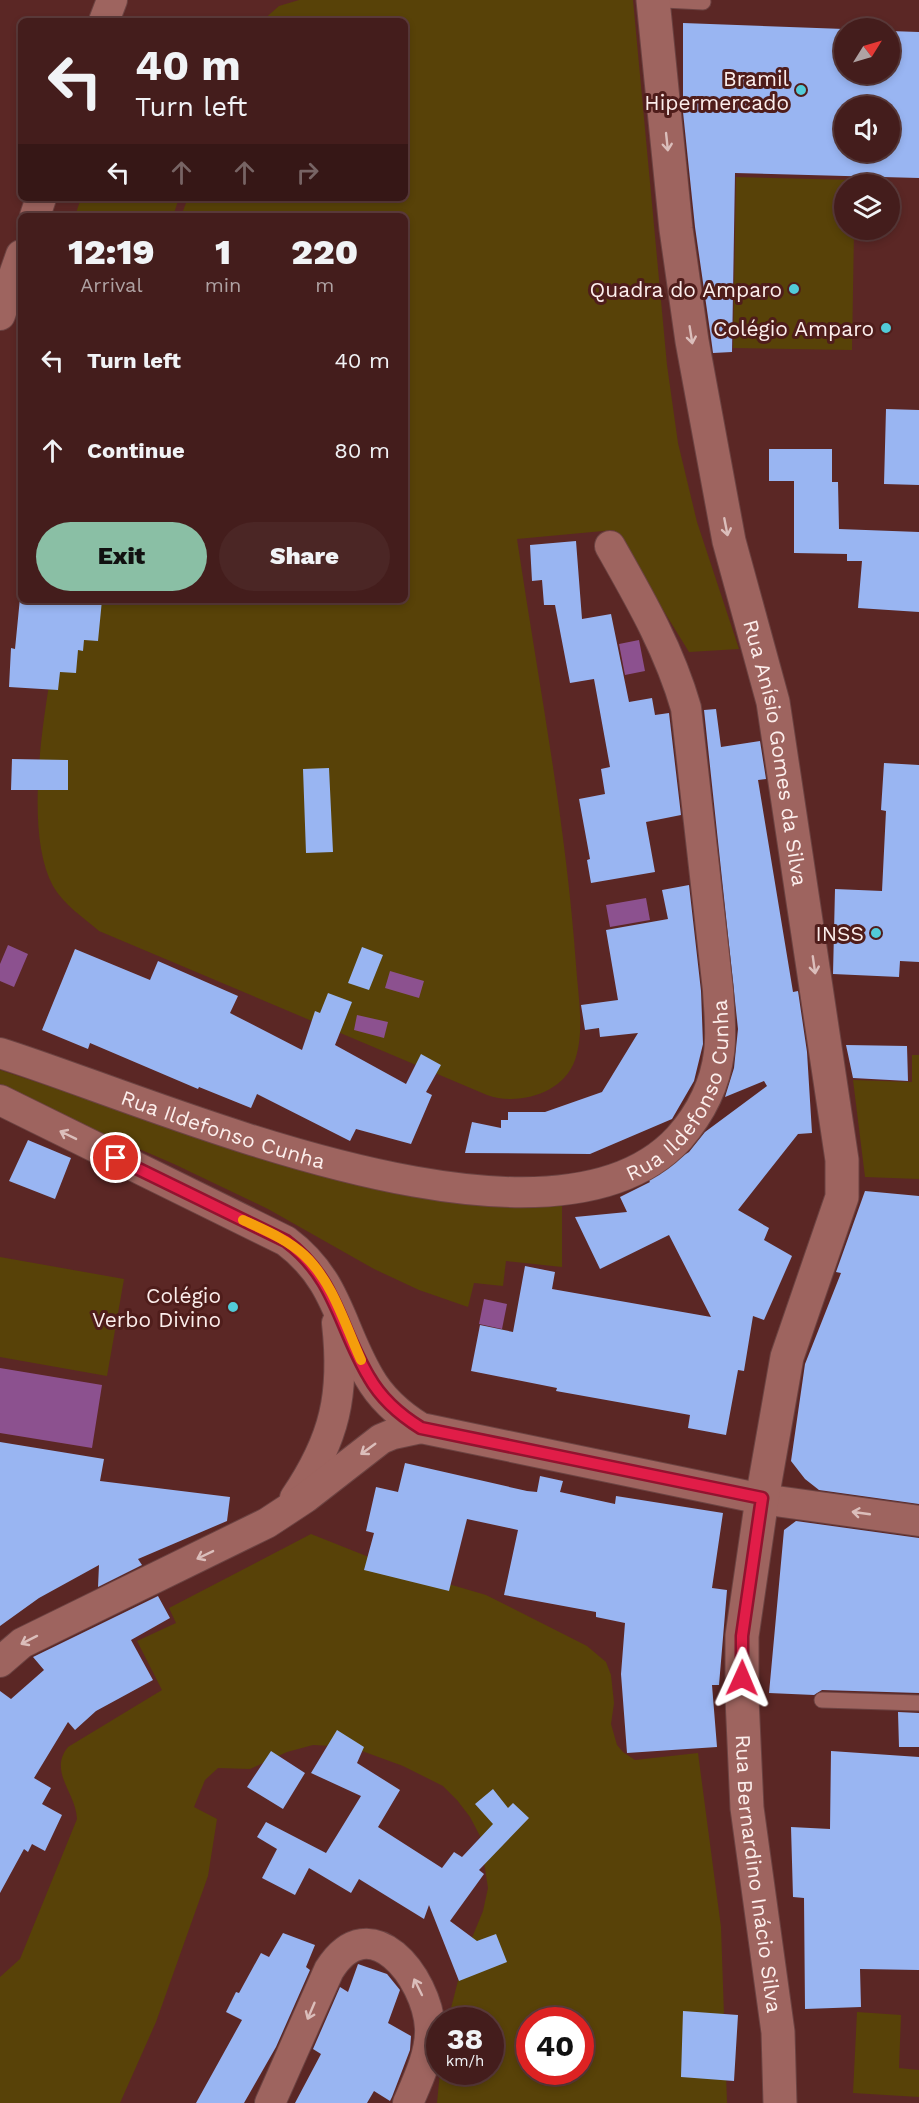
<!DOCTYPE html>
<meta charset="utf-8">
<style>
:root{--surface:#441d1c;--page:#4b2625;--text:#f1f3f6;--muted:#afa2a3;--line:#5c3b3b;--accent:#8abfa5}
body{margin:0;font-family:"Work Sans",sans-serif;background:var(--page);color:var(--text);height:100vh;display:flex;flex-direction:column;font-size:22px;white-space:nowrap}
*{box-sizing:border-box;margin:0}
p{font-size:20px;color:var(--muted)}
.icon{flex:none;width:33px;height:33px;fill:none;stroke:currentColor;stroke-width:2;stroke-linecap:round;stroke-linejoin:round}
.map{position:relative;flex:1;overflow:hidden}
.panel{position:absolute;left:18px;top:213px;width:390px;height:390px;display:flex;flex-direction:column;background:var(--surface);border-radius:9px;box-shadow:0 3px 9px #0003,0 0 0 2px var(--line)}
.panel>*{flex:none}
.guide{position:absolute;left:18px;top:18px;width:390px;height:183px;border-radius:9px;box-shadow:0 3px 9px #0003,0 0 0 2px var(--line);background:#441d1c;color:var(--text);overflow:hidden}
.needle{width:39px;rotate:53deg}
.buttons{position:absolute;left:834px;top:18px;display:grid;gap:12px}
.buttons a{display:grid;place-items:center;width:66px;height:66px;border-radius:50%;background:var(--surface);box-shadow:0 3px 9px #0003,0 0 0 2px var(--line);font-size:30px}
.speed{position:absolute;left:426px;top:2007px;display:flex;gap:12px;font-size:30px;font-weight:700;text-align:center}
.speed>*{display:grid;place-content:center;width:78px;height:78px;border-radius:50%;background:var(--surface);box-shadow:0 3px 9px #0003,0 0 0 2px var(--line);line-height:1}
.speed small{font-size:15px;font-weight:400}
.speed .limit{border:9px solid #d22;background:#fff;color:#111}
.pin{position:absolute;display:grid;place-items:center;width:51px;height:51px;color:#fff;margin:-26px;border:3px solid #fff;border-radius:50%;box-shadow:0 2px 6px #0007}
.me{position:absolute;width:66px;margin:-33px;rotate:1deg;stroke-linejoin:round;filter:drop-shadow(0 0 4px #0008)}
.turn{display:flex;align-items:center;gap:21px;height:126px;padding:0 18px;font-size:27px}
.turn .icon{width:78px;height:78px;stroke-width:2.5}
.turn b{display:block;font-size:42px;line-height:51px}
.lanes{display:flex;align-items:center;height:57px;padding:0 18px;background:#0003;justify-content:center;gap:30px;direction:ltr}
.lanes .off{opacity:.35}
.eta{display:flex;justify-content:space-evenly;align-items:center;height:102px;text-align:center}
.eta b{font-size:36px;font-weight:800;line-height:42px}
.action{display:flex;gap:12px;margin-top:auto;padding:12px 18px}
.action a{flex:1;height:69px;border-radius:36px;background:var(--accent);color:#111;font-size:24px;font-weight:800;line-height:69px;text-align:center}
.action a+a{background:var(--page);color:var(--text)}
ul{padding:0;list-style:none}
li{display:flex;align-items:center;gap:18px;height:90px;padding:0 18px}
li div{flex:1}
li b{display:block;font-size:22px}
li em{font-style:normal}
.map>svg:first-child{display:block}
.green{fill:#584208;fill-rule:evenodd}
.water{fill:#8c518f}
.building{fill:#99b5f2;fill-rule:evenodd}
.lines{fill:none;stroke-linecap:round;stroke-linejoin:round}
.service-casing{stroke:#6c4342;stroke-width:17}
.minor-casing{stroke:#6c4342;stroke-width:32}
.tertiary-casing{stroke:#6c4342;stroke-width:35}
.service{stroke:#9e645f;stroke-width:15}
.minor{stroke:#9e645f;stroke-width:30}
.tertiary{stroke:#9e645f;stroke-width:33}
.oneway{stroke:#dbbebb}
.route-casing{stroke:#92132f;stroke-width:15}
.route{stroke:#e11d48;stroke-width:10}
.slow{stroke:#f59e0b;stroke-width:10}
.poi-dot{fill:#52cbd8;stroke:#4f1d1b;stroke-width:2}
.labels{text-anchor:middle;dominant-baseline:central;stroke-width:6;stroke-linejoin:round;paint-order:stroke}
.poi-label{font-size:21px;fill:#fceeec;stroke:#4f1d1b;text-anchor:end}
.street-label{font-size:21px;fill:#fceeec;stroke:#4f1d1b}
</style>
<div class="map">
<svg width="919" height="2103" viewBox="0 0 919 2103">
<rect width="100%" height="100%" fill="#5b2725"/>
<path class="green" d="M299,0H633L667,365L678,443L697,522L739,649L689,652L614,530L517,539C538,680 566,822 576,965C578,995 585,1031 575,1060C563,1094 518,1106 487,1095L99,931C84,918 63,904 53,886C18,821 52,672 64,600H405V216H181L188,198H405V21H262L279,6Z
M736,177L855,180V184H844V230H854L852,350L733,348Z
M81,198H179L173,216H75Z
M912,1055H919V1179L865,1177L853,1080L912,1082Z
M0,1070L154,1121L562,1200V1267L506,1261L503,1286L474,1283L468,1307L419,1290L374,1269L268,1209L174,1164L0,1089Z
M0,1257L124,1279L107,1376L0,1357Z
M311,1534L404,1571L486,1595L587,1646L606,1662L611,1675L614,1703L611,1724L617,1745L623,1752L635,1760L698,1753L721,1927L727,2103H437L440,2072H490V2020H448L464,1957L483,1911L488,1888L480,1836L470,1817L457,1800L443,1786L403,1766L351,1747L313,1745L287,1752L250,1769L218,1768L205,1780L194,1807L217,1819L208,1876L156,2022L120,2103H0V1977L20,1959L77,1819C76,1792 48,1772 68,1747L162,1690L137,1641L176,1623L169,1608ZM530,2020H580V2072H530Z
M857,2012L901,2015L899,2068L919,2070V2097L853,2093Z"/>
<path class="water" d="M639,640L645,671L625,675L619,644Z
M646,898L650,920L610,927L606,905Z
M8,945L28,954L14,987L0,981V964Z
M390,971L424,981L419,998L385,988Z
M357,1015L388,1022L384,1038L354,1030Z
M484,1299L507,1304L502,1329L479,1324Z
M0,1368L102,1385L92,1448L0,1433Z"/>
<path class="building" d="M683,23L844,29V74H890V31L919,32V178L735,173L732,352L713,353L711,338L695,227L683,112ZM844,106H890V152H844Z
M886,409L919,410V485L884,484Z
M769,449H832V482H838L839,529L919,532V612L858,608L862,561H847V554L794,553V481H769Z
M576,541L582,619L611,614L629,702L652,698L655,715L669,713L681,815L646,822L655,872L591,883L587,860L590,859L579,799L605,794L601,769L610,767L594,679L570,683L555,605H544L542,580L532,581L530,545Z
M20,598L76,604V600H102L98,641L84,640L83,651L78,650L76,673L60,672L58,690L9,687L11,648L15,649Z
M716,709L721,747L760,741L766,779L758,780L793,992L798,991L807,1052L812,1133L798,1134L738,1210L769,1228L764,1240L792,1256L764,1320L753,1316L744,1371L738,1370L726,1435L688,1428L690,1415L556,1391L557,1388L471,1371L480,1325L513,1332L525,1266L555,1272L552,1289L711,1317L669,1235L600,1269L575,1217L627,1212L620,1197L650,1182L648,1179L689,1152L705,1132L767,1086L764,1081L725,1097L734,1068L738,1029L704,710Z
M12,759L68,760V790H11Z
M884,763L919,765V962L900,961L899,977L833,974L835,889L882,891L886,811L881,810Z
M329,768L333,852L306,853L303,769Z
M689,885L701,991L703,1044L694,1081L672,1119L590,1154L465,1153L472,1122L501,1128V1120H508V1112H545L602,1092L638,1033L600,1037L599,1028L585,1030L581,1005L618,1000L606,930L668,919L662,890Z
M362,947L383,955L369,990L348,983Z
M75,949L150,980L158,961L238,996L230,1013L302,1050L315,1011L320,1013L328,993L352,1002L335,1045L406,1084L421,1054L441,1065L426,1092L432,1095L411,1144L356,1129L350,1141L257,1094L251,1108L199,1087L198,1089L90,1043L88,1049L42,1030Z
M846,1045L907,1046L908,1081L853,1078Z
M28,1140L71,1158L55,1199L9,1181Z
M865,1191L919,1196V1504L819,1490L805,1479L791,1461L805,1364L841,1273L836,1272Z
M0,1442L104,1459L100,1481L230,1497L227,1521L138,1559L142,1565L98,1587L99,1565L39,1598L0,1626Z
M405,1463L527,1491L537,1492L540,1476L563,1481L560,1492L615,1504L616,1496L723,1513L712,1588L727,1590L719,1685H712L717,1747L627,1753L621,1674L625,1623L596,1617V1612L504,1595L518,1530L467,1519L449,1591L364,1570L374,1533L366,1531L376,1487L398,1492Z
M796,1521L919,1538V1693L822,1690L814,1695L769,1693L784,1530Z
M158,1596L170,1618L131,1640L153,1680L96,1711L75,1730L68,1722L34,1778L51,1788L42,1804L62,1815L45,1851L32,1844L28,1852L24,1849L0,1893V1691L11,1699L44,1670L33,1657Z
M898,1712L919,1713V1747H899Z
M337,1730L364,1747L357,1763L400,1790L378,1827L442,1868L454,1852L462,1857L493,1824L475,1804L493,1789L508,1808L513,1803L529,1818L479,1870L484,1874L450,1921L477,1941L496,1934L507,1962L459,1981L429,1905L424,1919L359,1879L351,1893L309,1868L295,1895L262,1878L277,1849L257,1837L266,1822L326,1853L361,1796L311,1773Z
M271,1751L305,1773L283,1809L247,1787Z
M831,1751L919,1757V1970L860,1969L861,2007L805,2009L804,1898L793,1897L791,1827L830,1829Z
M283,1933L315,1945L306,1967L310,1970L276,2047L244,2103H196L242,2020L226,2012L236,1992L239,1993L261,1953L269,1957Z
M358,1964L387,1974L400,1990L388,2023L411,2036L410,2050L392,2097L390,2101L374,2091L367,2103H295L321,2054L313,2049L340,1987L348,1992Z
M683,2011L738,2015L734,2081L681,2077Z"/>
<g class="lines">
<defs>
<path id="service" d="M664,0L703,2
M822,1700L919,1703"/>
<g id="minor">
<path d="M104,21L112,0"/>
<path d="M35,216L41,198"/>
<path d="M0,315L21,255"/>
<path id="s1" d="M0,1053C156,1102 548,1281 679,1138C700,1114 715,1085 719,1053C722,1032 719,1011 718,990L686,708C669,649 640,599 610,546"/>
<path d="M0,1100L286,1241C338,1280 339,1326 369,1377C382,1400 400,1415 421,1428L762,1499L919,1521"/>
<path d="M295,1498C335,1439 345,1394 337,1323"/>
<path d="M0,1662L22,1643L267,1523L305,1498L381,1439L393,1434L421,1428"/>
<path d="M270,2103L329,1970C370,1904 427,1977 430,2028C431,2053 418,2080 408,2103"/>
</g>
<g id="tertiary">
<path id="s2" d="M653,0L676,229L692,341L729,541L773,702L842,1160V1197L787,1357L762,1499L742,1636V1698L747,1808L778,2032L780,2103"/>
</g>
</defs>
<use href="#service" class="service-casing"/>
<use href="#minor" class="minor-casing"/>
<use href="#tertiary" class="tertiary-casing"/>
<use href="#service" class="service"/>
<use href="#minor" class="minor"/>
<use href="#tertiary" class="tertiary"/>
</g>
<defs><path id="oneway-shaft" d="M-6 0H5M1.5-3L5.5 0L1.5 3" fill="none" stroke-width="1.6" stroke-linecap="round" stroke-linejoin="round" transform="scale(1.5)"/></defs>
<g class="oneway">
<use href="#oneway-shaft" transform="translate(667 142) rotate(84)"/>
<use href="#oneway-shaft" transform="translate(691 335) rotate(81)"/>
<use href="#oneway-shaft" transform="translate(726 527) rotate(79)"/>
<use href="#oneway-shaft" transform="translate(814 965) rotate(82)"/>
<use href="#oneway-shaft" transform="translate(68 1135) rotate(-154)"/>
<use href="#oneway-shaft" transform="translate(368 1449) rotate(144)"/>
<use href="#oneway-shaft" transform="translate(861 1513) rotate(-172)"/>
<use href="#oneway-shaft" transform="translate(205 1555) rotate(154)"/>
<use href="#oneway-shaft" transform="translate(29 1640) rotate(153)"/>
<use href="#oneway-shaft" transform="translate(418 1987) rotate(-116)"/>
<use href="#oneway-shaft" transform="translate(311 2011) rotate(113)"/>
</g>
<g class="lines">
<defs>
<path id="route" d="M116,1158L286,1241C336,1278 339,1327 369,1377C382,1400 400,1415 421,1428L762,1498L742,1636V1678"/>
</defs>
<use href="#route" class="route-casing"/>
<use href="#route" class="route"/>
<path class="slow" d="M243,1220C264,1230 287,1239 304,1255C333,1282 345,1325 361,1360"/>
</g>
<g class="poi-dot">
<circle cx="801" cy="90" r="6"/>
<circle cx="794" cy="289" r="6"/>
<circle cx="886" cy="328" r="6"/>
<circle cx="876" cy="933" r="6"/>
<circle cx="233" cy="1307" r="6"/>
</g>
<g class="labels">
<g class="poi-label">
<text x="789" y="78">Bramil<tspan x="789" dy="24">Hipermercado</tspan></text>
<text x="782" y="289">Quadra do Amparo</text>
<text x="874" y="328">Colégio Amparo</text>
<text x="864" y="933">INSS</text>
<text x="221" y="1295">Colégio<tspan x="221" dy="24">Verbo Divino</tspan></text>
</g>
<g class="street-label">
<text stroke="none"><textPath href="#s2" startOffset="764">Rua Anísio Gomes da Silva</textPath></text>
<text stroke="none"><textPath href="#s1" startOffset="756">Rua Ildefonso Cunha</textPath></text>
<text stroke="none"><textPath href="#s1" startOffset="236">Rua Ildefonso Cunha</textPath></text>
<text stroke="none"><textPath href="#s2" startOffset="1904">Rua Bernardino Inácio Silva</textPath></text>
</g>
</g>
</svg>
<div class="buttons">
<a><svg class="needle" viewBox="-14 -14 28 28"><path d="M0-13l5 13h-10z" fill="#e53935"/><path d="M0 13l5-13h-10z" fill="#afa2a3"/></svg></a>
<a><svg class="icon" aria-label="sound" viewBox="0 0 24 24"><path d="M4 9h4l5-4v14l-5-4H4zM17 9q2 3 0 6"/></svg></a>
<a><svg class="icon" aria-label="layers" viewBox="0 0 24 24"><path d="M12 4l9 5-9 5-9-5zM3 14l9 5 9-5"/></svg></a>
</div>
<div class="speed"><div>38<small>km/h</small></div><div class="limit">40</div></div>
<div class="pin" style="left:116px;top:1158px;background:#d93025"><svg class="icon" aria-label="arrive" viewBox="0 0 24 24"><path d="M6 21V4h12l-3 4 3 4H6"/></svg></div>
<svg class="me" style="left:742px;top:1678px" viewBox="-20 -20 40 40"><path d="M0-17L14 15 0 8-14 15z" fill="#e11d48" stroke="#fff" stroke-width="4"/></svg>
<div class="guide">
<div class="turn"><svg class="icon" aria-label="left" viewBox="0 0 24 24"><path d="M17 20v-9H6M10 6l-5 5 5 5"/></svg><div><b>40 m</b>Turn left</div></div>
<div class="lanes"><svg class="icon" aria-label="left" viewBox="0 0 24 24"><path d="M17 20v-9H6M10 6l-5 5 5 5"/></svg><svg class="icon off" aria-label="ahead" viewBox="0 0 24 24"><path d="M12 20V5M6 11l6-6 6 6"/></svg><svg class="icon off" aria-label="ahead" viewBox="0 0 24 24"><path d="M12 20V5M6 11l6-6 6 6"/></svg><svg class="icon off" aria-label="right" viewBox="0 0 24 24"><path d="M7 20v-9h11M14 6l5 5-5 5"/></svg></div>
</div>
<section class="panel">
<div class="eta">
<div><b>12:19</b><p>Arrival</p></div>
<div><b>1</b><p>min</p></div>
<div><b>220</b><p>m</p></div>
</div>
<ul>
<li><svg class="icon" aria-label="left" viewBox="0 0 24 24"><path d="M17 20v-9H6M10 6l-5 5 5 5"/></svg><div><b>Turn left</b></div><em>40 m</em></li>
<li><svg class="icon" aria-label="ahead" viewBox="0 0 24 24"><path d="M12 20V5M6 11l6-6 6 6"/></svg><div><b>Continue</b></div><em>80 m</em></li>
</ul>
<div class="action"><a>Exit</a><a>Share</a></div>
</section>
</div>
